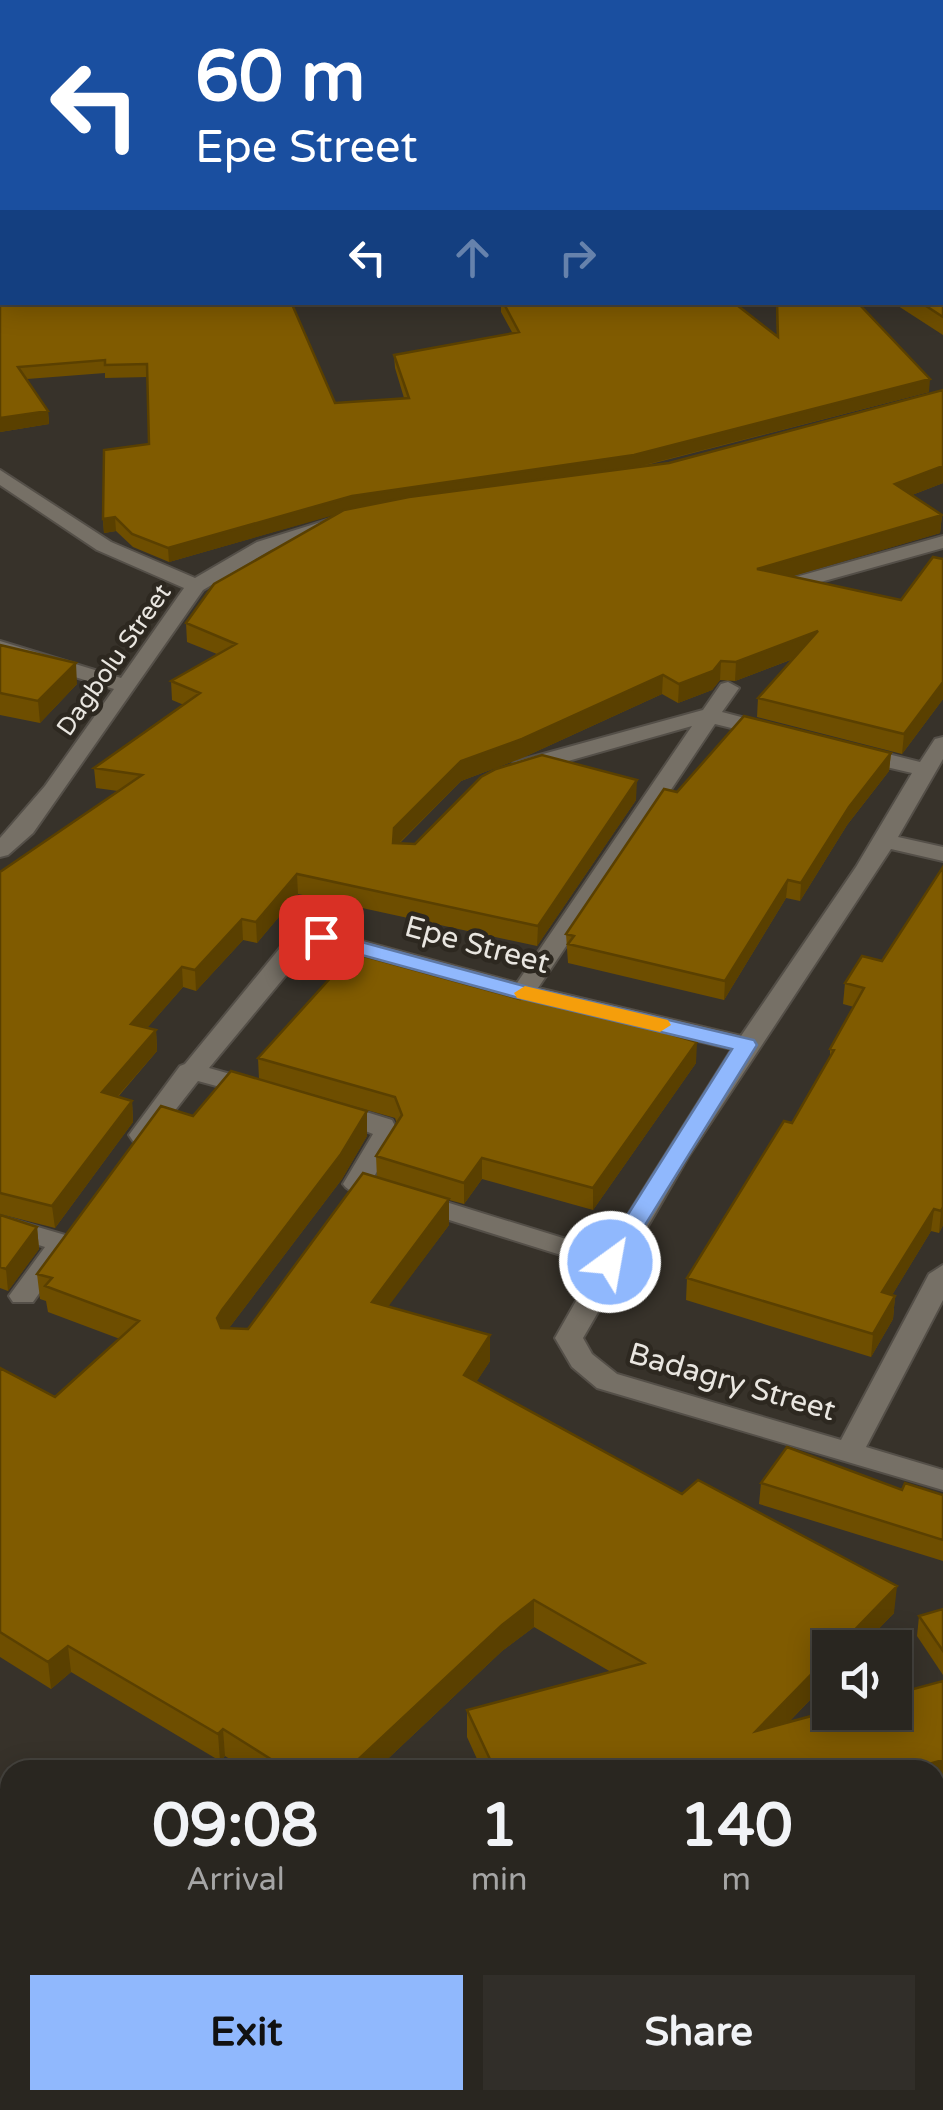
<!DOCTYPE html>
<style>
:root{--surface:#292620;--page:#312e29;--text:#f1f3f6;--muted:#a5a5a5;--line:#45433e;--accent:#90b8fd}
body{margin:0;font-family:"Varela Round",sans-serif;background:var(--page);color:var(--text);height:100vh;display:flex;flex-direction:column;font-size:38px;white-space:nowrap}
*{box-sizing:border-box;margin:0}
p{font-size:32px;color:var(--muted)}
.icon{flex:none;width:55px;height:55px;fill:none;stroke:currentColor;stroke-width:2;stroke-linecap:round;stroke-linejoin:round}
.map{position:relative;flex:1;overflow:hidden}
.panel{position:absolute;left:0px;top:1760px;width:945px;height:350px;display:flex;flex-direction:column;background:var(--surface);border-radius:30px 30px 0 0;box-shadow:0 5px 25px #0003,0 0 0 2px var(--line)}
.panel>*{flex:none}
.banner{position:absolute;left:0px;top:0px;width:945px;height:305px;box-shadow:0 5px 25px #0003,0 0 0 2px var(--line);background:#1a4fa0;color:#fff;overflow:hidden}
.controls{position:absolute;left:812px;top:1630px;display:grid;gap:20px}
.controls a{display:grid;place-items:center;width:100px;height:100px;border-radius:0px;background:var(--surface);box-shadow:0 5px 25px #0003,0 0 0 2px var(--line);font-size:50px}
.pin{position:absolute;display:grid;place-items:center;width:85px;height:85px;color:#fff;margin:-42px;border-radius:20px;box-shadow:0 5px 15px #0006}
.me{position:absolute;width:110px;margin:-55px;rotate:32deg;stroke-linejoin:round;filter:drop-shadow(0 0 8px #0008)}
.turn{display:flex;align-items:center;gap:35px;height:210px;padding:0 30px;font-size:45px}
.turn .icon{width:130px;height:130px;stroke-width:2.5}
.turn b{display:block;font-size:70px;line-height:85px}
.lanes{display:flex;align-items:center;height:95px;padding:0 30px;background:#0003;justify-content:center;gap:50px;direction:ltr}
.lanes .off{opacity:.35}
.eta{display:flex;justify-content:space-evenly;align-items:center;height:170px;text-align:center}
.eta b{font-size:60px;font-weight:800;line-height:70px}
.cta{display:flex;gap:20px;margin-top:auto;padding:20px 30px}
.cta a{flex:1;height:115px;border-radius:0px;background:var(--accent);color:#111;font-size:40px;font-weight:800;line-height:115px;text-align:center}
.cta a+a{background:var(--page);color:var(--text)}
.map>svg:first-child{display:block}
.water{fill:#2e1e00}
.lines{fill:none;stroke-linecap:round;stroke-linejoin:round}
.minor-casing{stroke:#544f48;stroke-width:4}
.minor{fill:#767066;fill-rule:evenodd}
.wall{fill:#6e4e00}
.shaded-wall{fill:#5a4000}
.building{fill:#805b00;stroke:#5a4000;stroke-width:2.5}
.route{fill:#90b8fd;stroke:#5e78a4;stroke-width:2.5}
.slow{fill:#f59e0b}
.labels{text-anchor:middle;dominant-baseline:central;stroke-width:9;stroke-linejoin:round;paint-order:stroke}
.far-street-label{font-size:25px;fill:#e9e6e0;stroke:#2d2820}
.street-label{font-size:30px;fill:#e9e6e0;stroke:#2d2820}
</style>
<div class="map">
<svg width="943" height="2110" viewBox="0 0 943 2110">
<rect width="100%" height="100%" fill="#37322a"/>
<path class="water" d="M0,0H943V128L942,2H2V117Z"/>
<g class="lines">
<defs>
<path id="minor" d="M0,470L111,542L195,578L257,542L337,517L347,523L271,550L203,590L33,833L8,855L0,857V838L45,786L114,689L0,654V641L121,678L184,588L97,550L0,485Z
M943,536V548L799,588L789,582L792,578Z
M728,682L739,688L722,712L776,726L779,731L768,737L715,724L538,988L741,1036L856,867L912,773L852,759L849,754L852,749L860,747L920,762L935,739L943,737V759L898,837L943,847V861L891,849L688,1157L583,1338L592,1354L617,1374L841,1440L929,1274L943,1265V1300L866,1447L943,1470V1490L597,1388L572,1367L555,1338L596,1266L411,1208L407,1202L420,1194L605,1251L732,1049L514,997L320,944L311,945L209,1068L266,1084L270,1089L266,1094L257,1097L198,1081L151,1141H133L129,1135L180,1066L185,1064L284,943L296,934L321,930L517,983L692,726L522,774L514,772L511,767L514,762L703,710L721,684Z
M334,1102L392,1120L399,1134L372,1180L386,1183L390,1189L386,1195C374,1198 350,1195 343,1184L373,1134L325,1115L321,1110L325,1105Z
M0,1216L72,1237L75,1243L33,1302H13L9,1296L45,1247L0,1233Z
M0,1803L10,1806V1835L0,1832Z
M529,2100H585L590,2110H534Z"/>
</defs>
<use href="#minor" class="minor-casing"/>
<use href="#minor" class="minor"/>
</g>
<path class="wall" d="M0,223L335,403L404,398L395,368L394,355L513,334L501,312V302H733L777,336L776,302H857L929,392L639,467L669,463L943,390V483L912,495L942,515L940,533L792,576L901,600L943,559V699L902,754L757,717L758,698L793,659L735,681L720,680L712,690L678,703L662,694L522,758L461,781L400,843L415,844L636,800L537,946L298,894L257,943L243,940L196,991L183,987L147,1028L156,1030L157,1051L118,1097L132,1101L133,1122L55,1228L0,1214V872L118,791L96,788L94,768L184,705L172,700L171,681L217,654L187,642L186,623L336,514L169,562L133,547L116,531L104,533L103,519L149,444L148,377L105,378V373L27,379L48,411L49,424L0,432Z
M943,250V335L892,302H942Z
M0,645L77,684L40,723L0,715Z
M891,753L889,771L847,825L800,901L786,898L724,1000L568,963L566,934L677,792Z
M943,867V1225L939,1233L931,1231L892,1295L895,1296L893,1319L871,1357L686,1300L687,1278L792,1123L830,1058V1049L854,1007L843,1004L845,983L882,961Z
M258,1058L696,1063L593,1210L482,1179L464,1204L449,1200V1225L388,1306L490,1335V1361L476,1382L894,1613L860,1648H830V1679L788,1723L943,1681V1786L935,1788V1770H482L467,1737V1710L611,1672L534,1627L502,1651L376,1770H247L225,1756L220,1761L71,1672L51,1689L0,1657V1368L55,1397L120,1339L48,1312L46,1301L40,1299L37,1274L193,1116L367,1111V1136L342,1179L229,1328L248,1329L377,1178L376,1156L397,1123L395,1118L259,1079Z
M0,1215L37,1227L39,1249L8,1291L0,1288Z
M761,1483L902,1490L943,1495V1561L759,1504Z
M943,1609V1675L917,1636L919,1616Z"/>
<path class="shaded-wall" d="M930,379L929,392L633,468L352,510L169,562L168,548L352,496Z
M48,411L49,424L0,432V418Z
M943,466V483L894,502L895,484Z
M942,515L940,533L756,587L757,569Z
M115,517L116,531L104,533L103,519Z
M818,631L816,650L735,681L736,662Z
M721,661L720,680L712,690L678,703L679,684Z
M76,663L77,684L40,723L38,701Z
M663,675L662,694L522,758L461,781L394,848V828L461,761Z
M943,682V699L902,754L904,734Z
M891,753L889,771L847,825L800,901L801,883L849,807Z
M637,780L636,800L537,946L538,926Z
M297,874L298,894L257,943L256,922Z
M788,880L786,898L724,1000L725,981Z
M242,919L243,940L196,991L195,970Z
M182,967L183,987L132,1045L131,1024Z
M156,1030L157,1051L103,1113L102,1092Z
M697,1042L696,1063L593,1210V1188Z
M132,1101L133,1122L55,1228L52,1206Z
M367,1111V1136L342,1179L223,1336L217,1318L222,1310Z
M482,1158V1179L464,1204V1183Z
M449,1199V1225L373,1327L372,1302Z
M943,1207V1225L939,1233L941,1211Z
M934,1209L931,1231L880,1315L882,1292Z
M37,1227L39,1249L8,1291L6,1269Z
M895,1296L893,1319L871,1357L873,1334Z
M490,1335V1361L464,1401V1375Z
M897,1586L894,1613L860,1648H837Z
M534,1600V1627L502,1651L376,1770H347L502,1625Z
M68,1646L71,1672L51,1689L48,1662Z
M830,1655V1679L754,1758L756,1731Z
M223,1729L225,1756L220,1761L218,1734Z
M943,1760V1786L935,1788V1770H908Z
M3,1888L4,1899L0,1903V1891Z
M340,2100H352V2110H333Z"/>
<path class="building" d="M0,223H2V302H291L335,403L409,398L394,355L519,332L503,302H733L778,337L777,302H857L930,379L634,455L352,496L168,548L132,534L115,517L103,519L104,450L149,444L147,364L105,365V360L18,367L48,411L0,418Z
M942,250H943V317L920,302H942Z
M943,390V466L895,484L942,515L757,569L901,600L933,557L943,559V682L904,734L758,698L818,631L736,662L721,661L713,671L679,684L663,675L522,739L461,761L394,828L393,843L415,844L481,777L496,769L542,755L637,780L538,926L297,874L256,922L242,919L195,970L182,967L131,1024L156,1030L102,1092L132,1101L52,1206L0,1193V872L142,775L94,768L200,693L171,681L236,644L186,623L214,584L344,510L409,497L669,463Z
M0,645L76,663L38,701L0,693Z
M744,716L891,753L849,807L801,883L788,880L725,981L568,944L574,936L566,934L664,789L677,792Z
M943,867V1207L941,1211L934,1209L882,1292L895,1296L873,1334L687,1278L784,1121L792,1123L834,1050L830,1049L864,988L845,983L862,956L882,961Z
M353,953L520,999L527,992L697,1042L593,1188L482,1158L464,1183L376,1156L402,1115L395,1097L258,1058Z
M231,1071L367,1111L341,1154L222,1310L217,1318L221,1328L248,1329L363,1173L449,1199L372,1302L490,1335L464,1375L682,1494L698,1480L897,1586L837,1648H830V1655L756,1731L830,1711V1712H895V1694L943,1681V1760L908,1770H495L467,1710L644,1663L534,1600L502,1625L347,1770H288L223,1729L218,1734L68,1646L48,1662L0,1632V1368L55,1397L139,1321L45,1286L52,1278L37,1274L161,1106L193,1116Z
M0,1215L37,1227L6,1269L0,1267Z
M787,1447L902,1490L905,1483L943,1495V1540L761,1483Z
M943,1609V1651L919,1616Z
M165,2100H340L333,2110H155Z"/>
<path class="route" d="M321,931L528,987L754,1040L757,1045L619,1267L610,1270L598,1262L732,1049L515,997L314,942L310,937Z"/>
<path class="slow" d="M525,986L668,1020L671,1025L660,1032L517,998L514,993Z"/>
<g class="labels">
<g class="far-street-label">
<text transform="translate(114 660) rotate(-55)">Dagbolu Street</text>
</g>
<g class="street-label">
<text transform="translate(477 945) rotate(15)">Epe Street</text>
<text transform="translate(732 1382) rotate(16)">Badagry Street</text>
</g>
</g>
</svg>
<div class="controls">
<a><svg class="icon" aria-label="sound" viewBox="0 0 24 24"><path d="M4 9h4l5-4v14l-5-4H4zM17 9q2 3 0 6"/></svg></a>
</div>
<div class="pin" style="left:321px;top:937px;background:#d93025"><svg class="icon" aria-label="arrive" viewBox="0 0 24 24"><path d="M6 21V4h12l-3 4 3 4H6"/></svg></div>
<svg class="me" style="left:610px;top:1262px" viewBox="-20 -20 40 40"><circle r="17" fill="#90b8fd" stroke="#fff" stroke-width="3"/><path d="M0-11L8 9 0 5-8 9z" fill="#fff"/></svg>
<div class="banner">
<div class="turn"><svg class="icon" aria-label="left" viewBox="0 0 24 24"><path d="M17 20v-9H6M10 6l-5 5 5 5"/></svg><div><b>60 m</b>Epe Street</div></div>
<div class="lanes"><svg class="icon" aria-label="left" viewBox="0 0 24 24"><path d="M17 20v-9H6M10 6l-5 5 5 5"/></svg><svg class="icon off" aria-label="ahead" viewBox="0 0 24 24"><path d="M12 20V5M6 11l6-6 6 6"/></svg><svg class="icon off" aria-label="right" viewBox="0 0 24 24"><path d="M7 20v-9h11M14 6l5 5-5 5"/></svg></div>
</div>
<section class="panel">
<div class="eta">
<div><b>09:08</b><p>Arrival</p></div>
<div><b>1</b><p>min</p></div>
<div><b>140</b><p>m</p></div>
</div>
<div class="cta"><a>Exit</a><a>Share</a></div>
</section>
</div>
